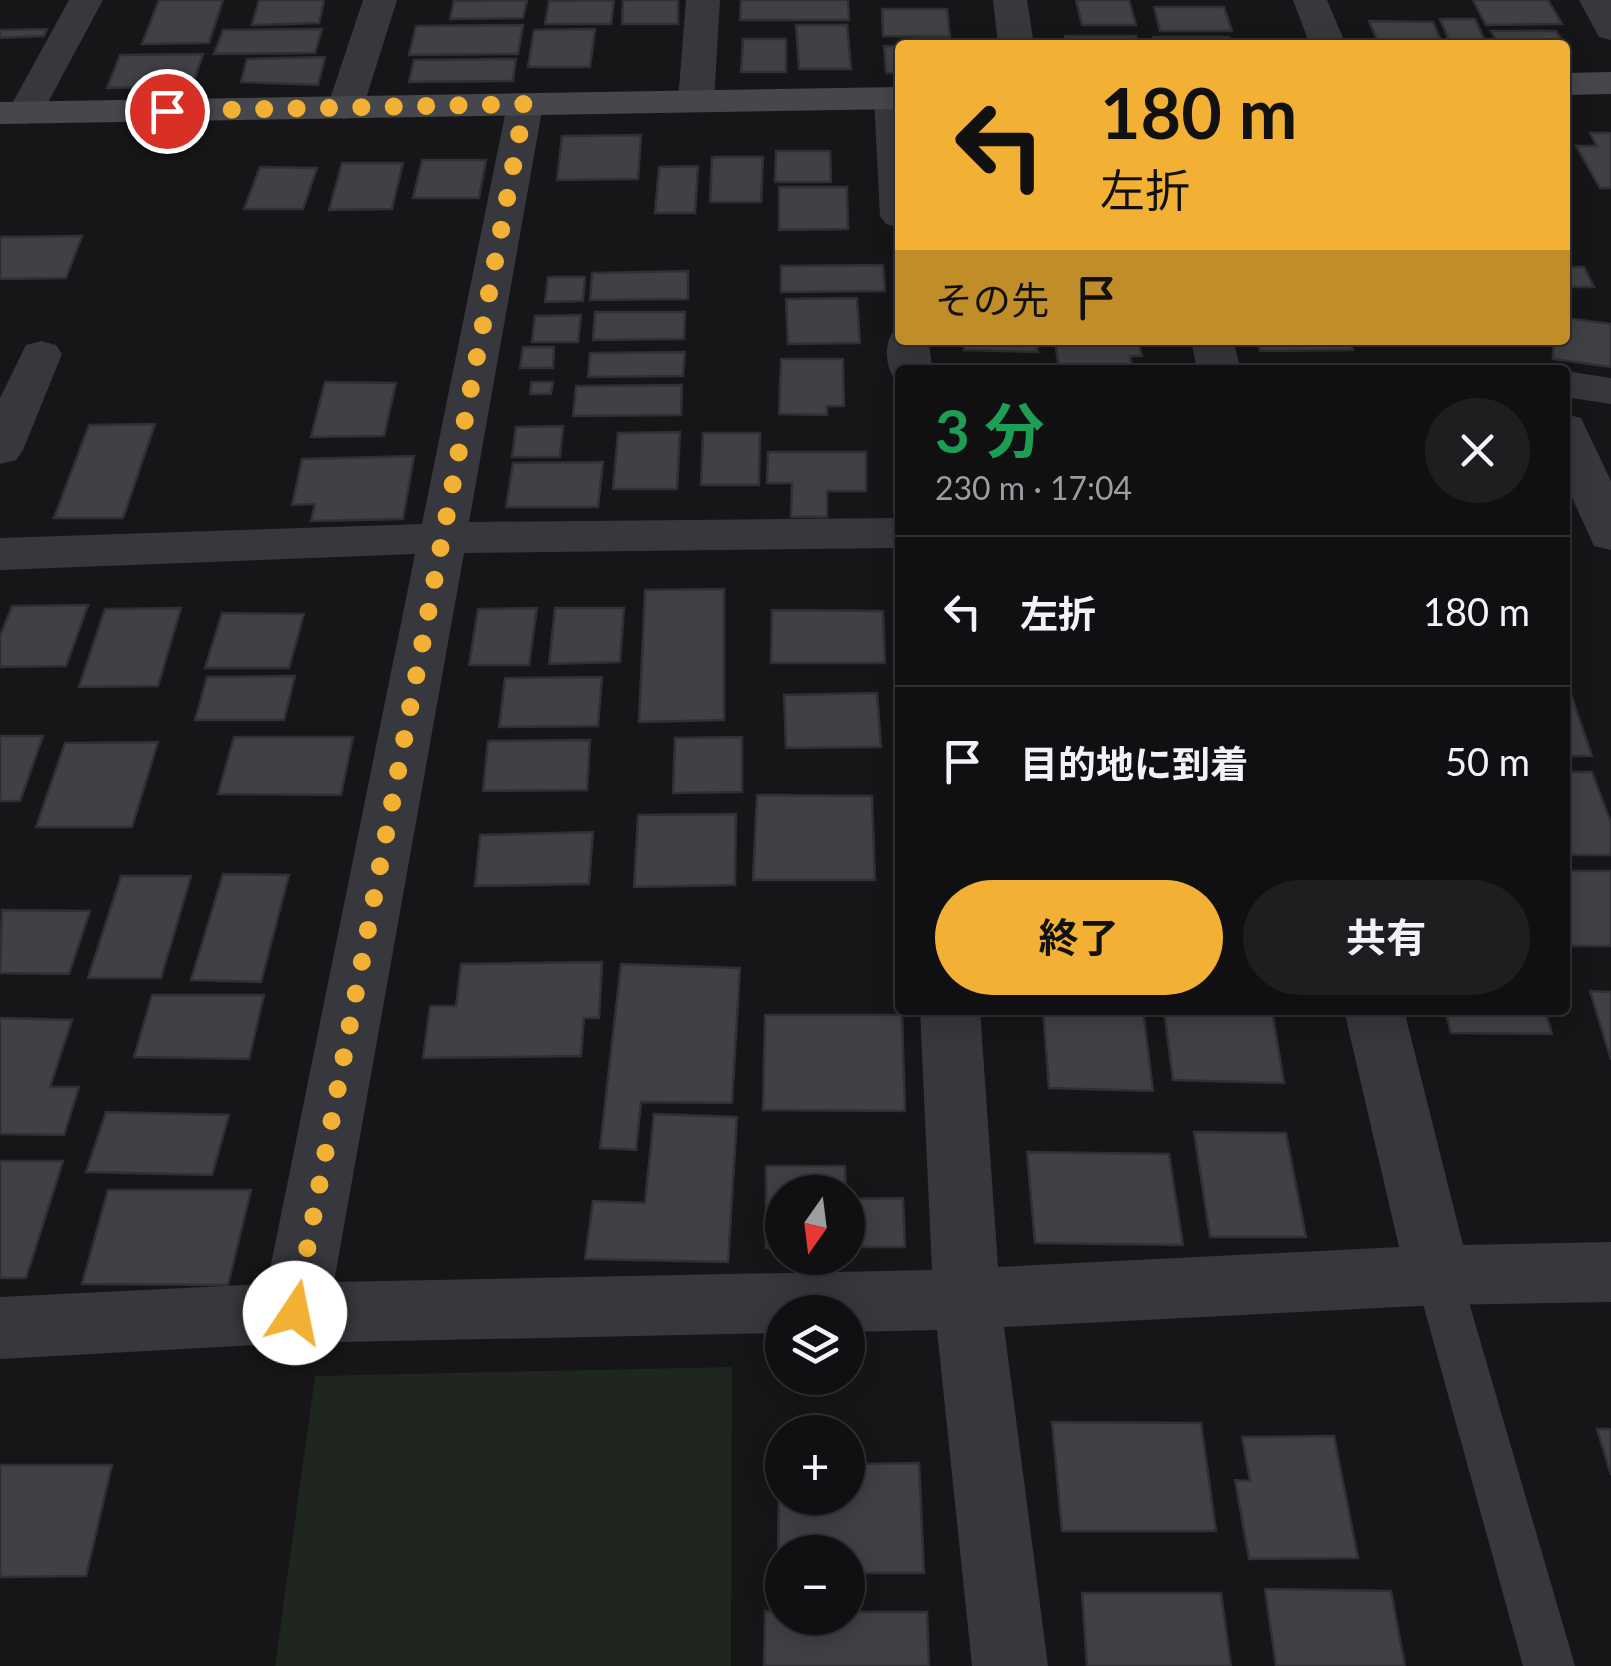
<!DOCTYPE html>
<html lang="ja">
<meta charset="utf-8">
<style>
:root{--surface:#101012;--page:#1e1e20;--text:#f1f3f6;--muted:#9c9d9f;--line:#303032;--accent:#f2b134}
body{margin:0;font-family:Lato,"Noto Sans JP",sans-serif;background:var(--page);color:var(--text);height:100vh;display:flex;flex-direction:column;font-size:38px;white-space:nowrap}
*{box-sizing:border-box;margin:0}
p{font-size:32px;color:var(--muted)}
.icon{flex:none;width:55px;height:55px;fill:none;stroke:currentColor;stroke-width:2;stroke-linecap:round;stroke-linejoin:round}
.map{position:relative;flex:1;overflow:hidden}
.panel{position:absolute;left:895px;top:365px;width:675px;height:650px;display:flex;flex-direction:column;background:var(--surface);border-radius:10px;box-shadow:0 5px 25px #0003,0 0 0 2px var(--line)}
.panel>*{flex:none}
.hud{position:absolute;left:895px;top:40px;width:675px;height:305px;border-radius:10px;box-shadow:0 5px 25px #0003,0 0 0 2px var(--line);background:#f2b134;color:#111;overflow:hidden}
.needle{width:65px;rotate:194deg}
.tools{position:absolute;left:765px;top:1175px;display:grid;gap:20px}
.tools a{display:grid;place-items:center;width:100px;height:100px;border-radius:50%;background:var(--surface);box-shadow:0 5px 25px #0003,0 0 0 2px var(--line);font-size:50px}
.pin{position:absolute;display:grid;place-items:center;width:85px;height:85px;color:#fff;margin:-42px;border:5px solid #fff;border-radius:50%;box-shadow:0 2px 10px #0007}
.me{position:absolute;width:110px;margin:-55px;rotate:11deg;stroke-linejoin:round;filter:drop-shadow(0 0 8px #0008)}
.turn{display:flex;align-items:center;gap:35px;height:210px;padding:0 40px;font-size:45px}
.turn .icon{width:130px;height:130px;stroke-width:2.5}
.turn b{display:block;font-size:70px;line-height:85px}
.then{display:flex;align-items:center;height:95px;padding:0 40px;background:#0003;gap:20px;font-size:38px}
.round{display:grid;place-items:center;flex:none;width:105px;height:105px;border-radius:52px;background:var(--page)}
.head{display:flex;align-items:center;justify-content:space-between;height:170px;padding:0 40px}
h1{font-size:60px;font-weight:700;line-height:75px;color:#1e9e55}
.button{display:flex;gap:20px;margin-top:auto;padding:20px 40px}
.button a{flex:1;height:115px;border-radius:60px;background:var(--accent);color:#111;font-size:40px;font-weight:700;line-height:115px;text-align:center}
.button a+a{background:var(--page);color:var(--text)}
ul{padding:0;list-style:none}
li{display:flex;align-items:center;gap:30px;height:150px;padding:0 40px;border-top:2px solid var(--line)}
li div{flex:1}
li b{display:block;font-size:38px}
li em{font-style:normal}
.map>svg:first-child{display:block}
.green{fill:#1e261f}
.building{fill:#404145;stroke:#303034;stroke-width:2.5}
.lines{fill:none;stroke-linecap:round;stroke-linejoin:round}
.lane{fill:#37383d;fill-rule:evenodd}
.street{fill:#37383d;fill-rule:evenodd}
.secondary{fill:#45474d;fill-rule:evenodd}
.route{stroke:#f2b134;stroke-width:18;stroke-dasharray:0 32.4}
</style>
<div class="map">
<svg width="1611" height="1666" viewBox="0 0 1611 1666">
<rect width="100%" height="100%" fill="#161618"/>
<path class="green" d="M732,1367L731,1666H275L315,1376Z"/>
<path class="building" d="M159,0H223L209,43L142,44Z
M259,0H324L319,23L252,25Z
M527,0L523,18L450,19L454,1Z
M614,0L611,24H545L549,1Z
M623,0H678V24H622Z
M741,0H848L849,20H740Z
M1076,0H1129L1136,25H1082Z
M1473,0H1548L1562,24L1486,25Z
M1154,7H1224L1232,31H1160Z
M882,9H947L950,37L883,36Z
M1440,19H1475L1487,45H1451Z
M1369,21L1433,22L1443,45H1379Z
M523,25L518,54L409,55L416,26Z
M796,25H847L851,69H799Z
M47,29L44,36L0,38V30Z
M322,29L315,53L214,54L223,30Z
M595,29L590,67H528L534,30Z
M1491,31H1556L1565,45H1499Z
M1065,36H1136L1139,45H1067Z
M1153,37H1229L1232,45H1155Z
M743,39H786V72H741Z
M884,46H900V73H886Z
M203,54L192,86L107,88L120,55Z
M325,57L318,85L241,82L247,59Z
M516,59L513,81L409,82L414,60Z
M1590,133H1611V188H1600L1576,146H1597Z
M641,135L638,179L557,180L562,136Z
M776,151H830L831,182H775Z
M712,157H763L761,202H710Z
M422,160H486L479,198H413Z
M342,163H403L392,209L329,210Z
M698,166L695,213H655L659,167Z
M260,167L317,168L303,209H244Z
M779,187H847L848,229L779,230Z
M82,236L66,278L0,279V237Z
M883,265L885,291L781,292V266Z
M1565,267H1584L1594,287H1565Z
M688,271V299L590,300L592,273Z
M548,277H585L583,301L545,302Z
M857,298L860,343L788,344L786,299Z
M595,312H685L684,339L593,340Z
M581,315L578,342H532L535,316Z
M1565,318L1611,324V367L1553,359V340H1565Z
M964,340H1036L1038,352L964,350Z
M1055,340H1138L1142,356H1130L1133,370H1059Z
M1257,340H1350L1353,350L1260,351Z
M523,347H554L553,368H520Z
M685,352L683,376L588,377L590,353Z
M781,359H843L844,406H827V415L779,414Z
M325,382L396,383L384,436L311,437Z
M531,382H553L551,394H530Z
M682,385L681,415L573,416L576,386Z
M155,424L123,518H54L89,425Z
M563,426L560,457H512L516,427Z
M680,432L677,489H613L618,433Z
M703,433H760L759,485H701Z
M768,452H866V491H827V517H791L792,483H767Z
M414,456L403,519L311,521L315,504L292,505L302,459Z
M603,462L598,507H506L513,463Z
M724,589V720L639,722L645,590Z
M88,605L66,666L0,667V636L12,606Z
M181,608L158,686L79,687L105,609Z
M537,608L529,665H469L478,609Z
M555,608H624L620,662L549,664Z
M772,610L883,611L885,663H771Z
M222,613L304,614L289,668H205Z
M295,676L284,720H195L207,677Z
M602,677L598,726L499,727L505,678Z
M1565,677L1592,756H1565Z
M877,693L881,747L786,748L784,695Z
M0,736H43L20,801H0Z
M234,737H353L341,795L218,794Z
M742,737V792L673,793L675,738Z
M590,740L587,790L483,791L488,741Z
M158,742L132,827H36L65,743Z
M1565,772H1592L1611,823V855H1565Z
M757,795L872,796L875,880H753Z
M736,814L735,885L634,887L638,815Z
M593,832L589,884L475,886L480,835Z
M1565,871H1611V946H1571L1565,928Z
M223,874L289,875L261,982L191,980Z
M121,876H191L161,978H88Z
M2,910L90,911L69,974L0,973Z
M602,962L599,1018H584L581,1056L423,1058L430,1006H456L461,964Z
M621,964L740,968L732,1103L641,1102L636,1150L600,1148Z
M1590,991L1611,992V1060Z
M152,995H264L249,1059L134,1057Z
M1043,1010H1143L1153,1091L1049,1088Z
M1164,1010H1272L1284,1083L1173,1080Z
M1445,1010H1545L1552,1034L1451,1033Z
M765,1015H902L905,1111L763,1110Z
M0,1018L72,1020L50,1087H79L64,1135L0,1134Z
M106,1112L229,1115L212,1175L86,1172Z
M654,1114L737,1117L728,1262L585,1259L593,1201L645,1203Z
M1194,1132L1286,1133L1306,1237H1210Z
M1027,1152L1169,1154L1183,1245L1035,1243Z
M0,1161H63L26,1278H0Z
M766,1166H845L846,1192H782V1248H766Z
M108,1190H251L228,1285L82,1284Z
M903,1198L905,1247H848V1199Z
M1052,1422L1201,1423L1216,1531H1062Z
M1597,1429H1611V1475Z
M1334,1436L1358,1558L1249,1559L1235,1480L1250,1481L1242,1437Z
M919,1463L924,1573H848V1552H782V1574H778L779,1464H782V1498H848V1464Z
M0,1465H112L86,1576L0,1577Z
M1265,1589L1391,1591L1405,1666H1276Z
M1082,1593H1221L1231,1666H1087Z
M765,1611L782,1612V1618H848V1612H927L929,1666H764Z"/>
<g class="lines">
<path class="lane" d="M1438,1255L1454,1261L1461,1275L1575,1666H1523L1415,1275L1422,1261Z"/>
<path class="street" d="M69,0H103L38,121L25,124L12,121L7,113Z
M363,0H397L363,108L358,116L345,119L332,116L327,108Z
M686,0H720L714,101L709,109L696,112L683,109L678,101Z
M993,0H1027L1034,45H998Z
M1293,0H1327L1346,45H1310Z
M1579,0H1611V40L1599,37Z
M892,87L900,89V228L886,224L880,216L874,98L879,90Z
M525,94L538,97L543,105L469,522L900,518V548L464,553L334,1282L932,1270L920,1010H980L998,1267L1399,1247L1344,1010H1404L1463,1245L1611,1242V1302L1438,1305L1004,1327L1048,1666H972L937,1330L848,1332V1312H782V1333L295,1343L0,1359V1297L267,1284L415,554L0,570V538L422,524L507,105L512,97Z
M900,329V340H929L932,370H900V380L895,379C885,366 884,345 893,331Z
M1191,340H1233L1241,370H1197Z
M41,341L56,345L62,354L23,450L16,460L0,464V398L26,345Z
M1565,371L1611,378V404L1565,397Z
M1565,414L1581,418L1611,481V550L1594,546L1565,482Z"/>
<path class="secondary" d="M1611,72V94L1565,95V73Z
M900,87V109L0,124V102Z"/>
</g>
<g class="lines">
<path class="route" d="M167,111L525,104L295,1313"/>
</g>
</svg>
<div class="tools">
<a><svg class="needle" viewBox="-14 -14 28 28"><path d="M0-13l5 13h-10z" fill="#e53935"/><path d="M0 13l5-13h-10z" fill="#9c9d9f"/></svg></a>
<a><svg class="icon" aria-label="layers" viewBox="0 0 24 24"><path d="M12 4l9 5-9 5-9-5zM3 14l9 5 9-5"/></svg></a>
<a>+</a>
<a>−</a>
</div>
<div class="pin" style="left:167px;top:111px;background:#d93025"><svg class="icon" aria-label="arrive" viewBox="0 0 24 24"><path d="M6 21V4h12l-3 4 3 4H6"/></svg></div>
<svg class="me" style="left:295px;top:1313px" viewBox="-20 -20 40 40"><circle r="19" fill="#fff"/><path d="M0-13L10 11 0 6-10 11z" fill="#f2b134"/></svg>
<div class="hud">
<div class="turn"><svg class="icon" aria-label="left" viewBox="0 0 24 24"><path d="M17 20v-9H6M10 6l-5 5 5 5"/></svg><div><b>180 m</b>左折</div></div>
<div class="then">その先<svg class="icon" aria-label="arrive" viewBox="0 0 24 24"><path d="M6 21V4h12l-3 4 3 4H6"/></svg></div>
</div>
<section class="panel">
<div class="head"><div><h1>3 分</h1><p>230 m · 17:04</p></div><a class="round"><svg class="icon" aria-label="close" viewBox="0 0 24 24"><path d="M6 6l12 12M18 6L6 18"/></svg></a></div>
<ul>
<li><svg class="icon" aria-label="left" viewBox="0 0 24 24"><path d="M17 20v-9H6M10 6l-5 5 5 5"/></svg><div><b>左折</b></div><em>180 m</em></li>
<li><svg class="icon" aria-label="arrive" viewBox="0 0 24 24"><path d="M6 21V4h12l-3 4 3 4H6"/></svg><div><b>目的地に到着</b></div><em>50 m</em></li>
</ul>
<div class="button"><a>終了</a><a>共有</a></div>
</section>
</div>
